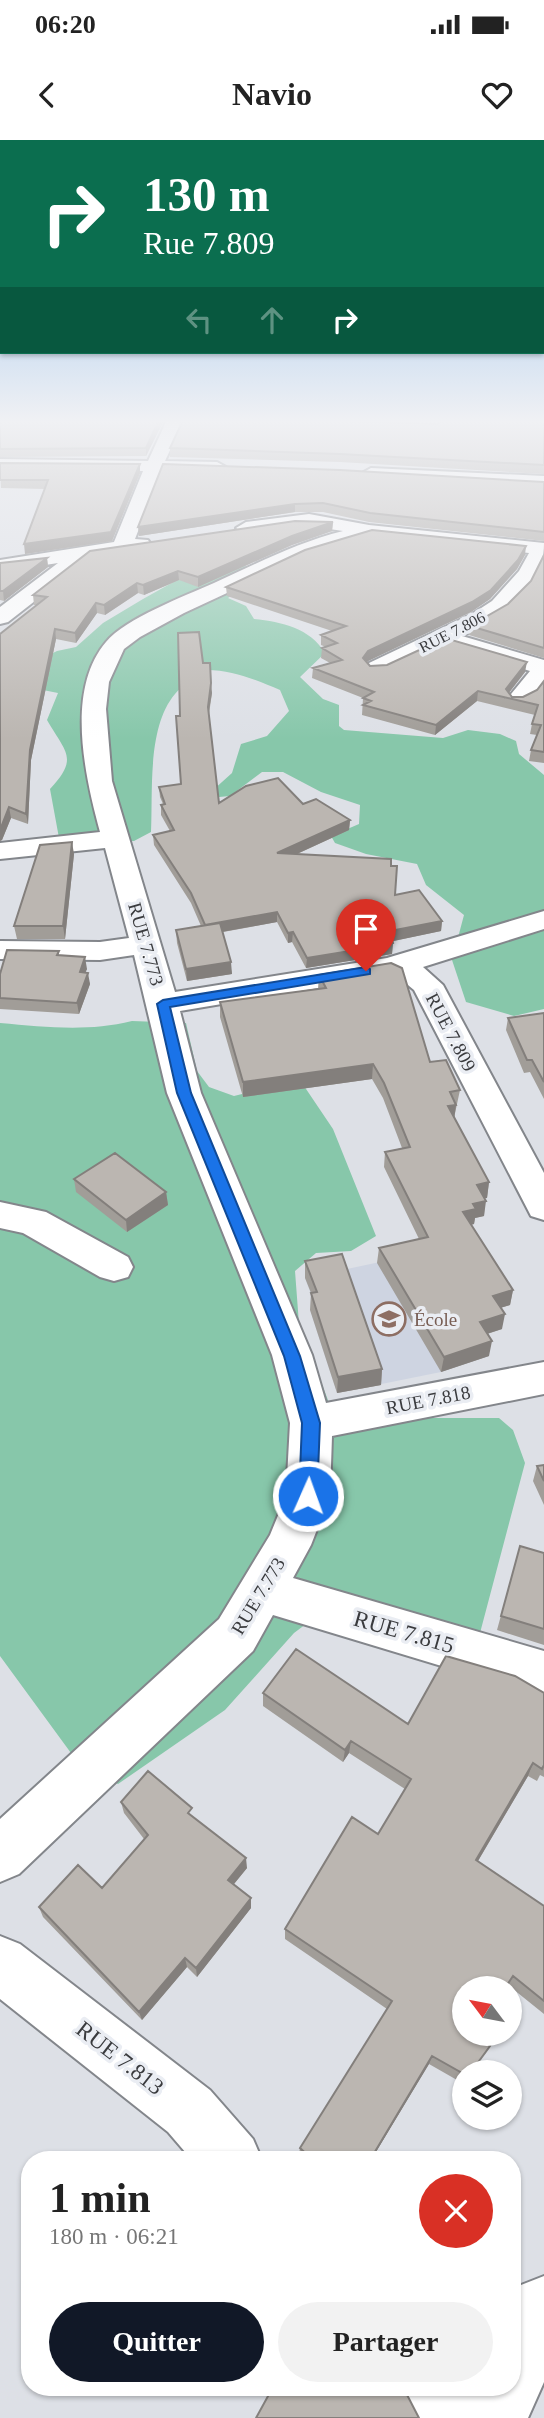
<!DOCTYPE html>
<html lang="fr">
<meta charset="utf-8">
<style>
:root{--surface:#fff;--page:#f2f2f2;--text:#222;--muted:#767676;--accent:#111827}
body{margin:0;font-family:Georgia,serif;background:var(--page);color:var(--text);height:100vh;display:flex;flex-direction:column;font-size:26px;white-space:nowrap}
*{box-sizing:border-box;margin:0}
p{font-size:23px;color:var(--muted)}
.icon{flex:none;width:38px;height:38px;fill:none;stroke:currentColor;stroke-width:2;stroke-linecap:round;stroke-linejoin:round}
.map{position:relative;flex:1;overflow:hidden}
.sheet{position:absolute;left:21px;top:2011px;width:500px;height:245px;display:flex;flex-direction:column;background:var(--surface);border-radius:28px;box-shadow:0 2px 5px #0004}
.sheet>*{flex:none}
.top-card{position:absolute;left:0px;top:0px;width:544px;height:214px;box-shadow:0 2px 5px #0004;background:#0b6e4f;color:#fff;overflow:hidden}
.needle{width:46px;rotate:302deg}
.buttons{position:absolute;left:452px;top:1836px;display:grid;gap:14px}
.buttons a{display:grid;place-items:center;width:70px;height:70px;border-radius:50%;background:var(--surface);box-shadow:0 2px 5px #0004;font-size:35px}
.pin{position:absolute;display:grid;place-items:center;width:60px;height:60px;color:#fff;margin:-72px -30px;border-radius:50% 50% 50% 0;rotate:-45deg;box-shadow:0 0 7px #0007}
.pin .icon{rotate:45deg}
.me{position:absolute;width:77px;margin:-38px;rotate:2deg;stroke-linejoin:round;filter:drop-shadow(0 0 5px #0008)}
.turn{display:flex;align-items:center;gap:24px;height:147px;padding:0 28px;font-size:32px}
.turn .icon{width:91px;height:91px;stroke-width:2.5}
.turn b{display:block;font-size:49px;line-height:60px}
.lanes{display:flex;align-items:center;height:66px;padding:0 28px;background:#0003;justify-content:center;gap:35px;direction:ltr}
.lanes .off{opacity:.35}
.round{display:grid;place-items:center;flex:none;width:74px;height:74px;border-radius:37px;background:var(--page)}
.head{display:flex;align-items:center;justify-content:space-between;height:119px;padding:0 28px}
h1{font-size:42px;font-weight:700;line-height:52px}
.button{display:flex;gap:14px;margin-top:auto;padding:14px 28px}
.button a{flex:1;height:80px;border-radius:42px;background:var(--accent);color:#fff;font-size:28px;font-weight:700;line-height:80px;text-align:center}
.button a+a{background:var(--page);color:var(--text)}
.status{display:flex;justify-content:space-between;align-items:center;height:49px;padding:0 35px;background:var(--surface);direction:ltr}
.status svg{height:19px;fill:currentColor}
header{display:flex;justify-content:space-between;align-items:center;height:91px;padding:0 28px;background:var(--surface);font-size:32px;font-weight:700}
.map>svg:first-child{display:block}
.built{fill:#ced4e1}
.green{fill:#87c7aa}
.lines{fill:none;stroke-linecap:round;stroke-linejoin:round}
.street-casing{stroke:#83868b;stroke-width:4}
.street{fill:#fff;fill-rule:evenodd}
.wall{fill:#a19d98}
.shaded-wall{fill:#837f7c}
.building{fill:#bbb6b1;stroke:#837f7c;stroke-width:2}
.route{fill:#1a73e8;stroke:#114b97;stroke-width:2}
.labels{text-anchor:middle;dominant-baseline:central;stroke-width:7;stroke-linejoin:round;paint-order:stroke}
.far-street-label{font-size:16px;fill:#3a3b3e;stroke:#eaedf3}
.street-label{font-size:19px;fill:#3a3b3e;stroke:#eaedf3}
.education-label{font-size:19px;fill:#785e54;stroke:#eaedf3;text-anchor:start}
.near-street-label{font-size:23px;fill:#3a3b3e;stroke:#eaedf3}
</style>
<div class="status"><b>06:20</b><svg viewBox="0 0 49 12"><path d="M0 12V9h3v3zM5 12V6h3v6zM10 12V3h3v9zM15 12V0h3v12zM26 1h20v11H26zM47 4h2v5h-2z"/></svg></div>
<header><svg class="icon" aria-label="back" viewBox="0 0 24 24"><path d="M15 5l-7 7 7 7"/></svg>Navio<svg class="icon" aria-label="heart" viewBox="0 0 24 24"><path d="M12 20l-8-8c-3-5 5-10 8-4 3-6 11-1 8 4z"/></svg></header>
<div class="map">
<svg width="544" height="2278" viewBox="0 0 544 2278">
<rect width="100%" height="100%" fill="#dde0e6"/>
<path class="built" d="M450,1107L502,1189L477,1197L489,1216L441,1232L337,1253L310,1170L316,1168L305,1138Z"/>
<path class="green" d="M237,423L263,433L228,458L246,466L254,479C282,482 310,488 325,513L300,537L323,559L339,565V586L344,590L443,598L468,590L500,594L516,601L519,614L544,635V869L514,876L466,862L452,820L464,775L426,745L417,724L366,714L335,703L331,696L359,684L360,665L321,652L283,632H262L230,656L219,657L212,651L232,633L241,604L267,596L289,571L280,550C257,540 230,529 204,530C195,537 182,545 175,554C147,587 153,651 151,692L134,701L63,704L59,698L50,649C79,618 66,613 47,580L58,553L28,547L43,518L57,511L76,507L103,483L143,459L177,440Z
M132,881L186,883L197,931L209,947L234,956L287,943H302L333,989L376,1096L351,1111L316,1113L295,1131L299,1184L331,1268L356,1291L427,1278H499L513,1290L525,1323L480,1493L342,1457L294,1493L225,1570L118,1644L79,1624L0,1516V883C46,887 87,892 132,881Z"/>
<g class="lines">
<defs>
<path id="street" d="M167,280H184L165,321L217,322L226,327L223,331L161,332L135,399L148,400L151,404L148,408L90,418L8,482L0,484V467L58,423L0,432V420L114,402L143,331L0,329V319L148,321Z
M371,328L544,336V348L365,337L362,333Z
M309,374L369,385L544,403C544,450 500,478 462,496L544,520V544L527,564H511L507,559L530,531L444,505L385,533H369L365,528L369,523L472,474L492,461L519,431L529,413L371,396L304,417L184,473L140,497L124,509L109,542L106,569L112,641L175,852L387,818L544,771V789L423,827L443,845L544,1033V1080L531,1076L414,850L403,841L390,836L180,871L201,953L312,1215L326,1263L544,1222V1254L332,1296L330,1356L311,1405L293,1438L544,1511V1557L273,1475L253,1511L19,1734L0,1742V1679L219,1479L270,1395L286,1356L290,1283L272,1215L167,953L134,815L100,820L0,819V801L100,802L129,798L105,708L0,719V703L100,692C85,637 65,550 106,502C126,478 185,456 214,443C256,424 298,402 343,391L309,386L246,394L236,388L246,382Z
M0,1062L46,1072L128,1117L133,1127L128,1137L114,1141L100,1137L23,1093L0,1088Z
M0,1796L20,1804L210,1950L253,1999L262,2020H192L168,1992L0,1859Z
M544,2136V2242L528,2278H418L412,2270L402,2247H513V2163L521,2145Z"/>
</defs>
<use href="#street" class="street-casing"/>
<use href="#street" class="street"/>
</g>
<path class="wall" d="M0,280H164L146,316L0,317Z
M441,280H544V334L340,322L170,317V308L437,284L441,281Z
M0,323L140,324V333L112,401L25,414L45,349L1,348Z
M163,324L544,342V401L369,382L323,372H295L139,396Z
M333,382L332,391L292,405L198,447L179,440L144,455L138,453L105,475L97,473L76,503L56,499L31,620L28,684L11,678L2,700L0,701V494L37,465H34L33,455Z
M525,415L517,429L490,459L471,472L368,521L367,522L370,526L525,532L509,553L512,557H523L537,550L544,541V623L529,621L531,610L537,595L530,594L532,584L535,575L477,561L435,595L362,575L363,558L312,538L313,528L330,523L321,518L322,508L326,507L321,505V495L332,491L227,456L226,447Z
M544,415V518L469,495L470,486L508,464L531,441Z
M47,418L48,427L4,461L0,460V423Z
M203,523L212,553L209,574L219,663L303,664L350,680L349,690L297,714L391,726L395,755L442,781L441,791L393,801L392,814L386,815L306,828L292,802L288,803L277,782L223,792L232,834L187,841L177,803L176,790L201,786L191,763L154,705L153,695L170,691L161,675V665L163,664L160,657L159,647L181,644L180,576Z
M74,714L65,799H17L14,786Z
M59,811V815L87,829L85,832L90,844L79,874L0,869V834Z
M319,835L430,922L460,950L454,978L489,1042L487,1058H485L484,1076L475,1078L474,1084L471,1085L513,1150L510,1165L500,1168L502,1189L487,1194L489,1216L441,1232L377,1123L379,1108L419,1099L384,1027L385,1012L402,1008L383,958L372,939L243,957L220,877V862L318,849Z
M544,873V959L530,932L524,933L506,890L508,878Z
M74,1039L166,1052L168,1065L127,1092L76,1052Z
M305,1121L382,1229L381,1245L337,1253L310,1170L311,1153L305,1138Z
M544,1325V1365L533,1341L537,1326Z
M520,1406L544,1413V1505L497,1490Z
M263,1553L408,1584L544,1553V1637L540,1635L537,1641L528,1636L478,1721L544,1766V1874L508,1845L506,1848H464V1894H475L473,1895L490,1906L485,1914L464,1932V1944L429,1924L371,2020H306L299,2014L300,2008L387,1869L285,1799V1789L378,1694L405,1649L349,1613L343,1622L263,1566Z
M121,1662L193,1677L247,1728L234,1744L251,1758V1768L197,1837L187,1827L142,1880L43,1777L39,1767L102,1748L144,1699L124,1673Z"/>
<path class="shaded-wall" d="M159,280H164L146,316V308Z
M140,324V333L112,401L25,414L24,404Z
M295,364V372L139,396L138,387Z
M333,382L332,391L292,405L198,447V437L292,396Z
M526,406L525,415L517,429L490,459L471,472L368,521L362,528L363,518L368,511Z
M47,418L48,427L4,461L3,451Z
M178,431L179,440L144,455L143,445Z
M137,443L138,453L105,475L104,465Z
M96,463L97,473L76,503L75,493Z
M55,489L56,499L31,620L28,684L26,674L30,610Z
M527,522L525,532L504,559L506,549Z
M211,543L212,553L208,576V567Z
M478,551L477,561L435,595L436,585Z
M9,667L11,678L2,700L0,701V690Z
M350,680L349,690L277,723V713Z
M72,702L74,714L65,799L63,786Z
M277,772V782L205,795V785Z
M442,781L441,791L389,802L390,791Z
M293,792L292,802L288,803V793Z
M393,803L392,814L386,815L306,828L307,818Z
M85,817L87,829L81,843L80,832Z
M231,822L232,834L187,841L186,829Z
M88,833L90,844L79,874L77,863Z
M373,924L372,939L243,957V942Z
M456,965L454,980L448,966Z
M489,1042L487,1058L475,1060L477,1045Z
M166,1052L168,1065L127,1092L126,1080Z
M486,1061L484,1076L475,1078L474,1084L460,1087L463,1072L473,1064Z
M513,1150L510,1165L490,1171L493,1156Z
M505,1174L502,1189L477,1197L480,1182Z
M492,1201L489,1216L441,1232L444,1217Z
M382,1229L381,1245L337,1253L338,1237Z
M351,1601L349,1613L343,1622L345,1610Z
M533,1623L528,1636L472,1731L476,1720Z
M246,1718L247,1728L229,1750L228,1740Z
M251,1758V1768L197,1837L196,1828Z
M185,1818L187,1827L142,1880L139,1872Z
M432,1916L429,1924L371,2020H370Z"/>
<path class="building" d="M0,280H159L146,308L0,309Z
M183,280H316L437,284L443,280H544V325L340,314L170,308Z
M0,323L140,324L111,392L24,404L48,340H0Z
M163,324L340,330L544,342V392L370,373L323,363L295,364L138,387Z
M295,381L333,382L292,396L198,437L178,431L143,445L137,443L104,465L96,463L75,493L55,489L30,610L26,674L9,667L0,690V494L47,457L33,455L90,411Z
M372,390L526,406L518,420L491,450L472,462L368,511L363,518L370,526L387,525L445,498L527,522L506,549L512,557H523L537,550L544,541V612L531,610L541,585L532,584L538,565L478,551L436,585L363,565L371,561L363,558L374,552L313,528L342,520L322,508L337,503L321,495L346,486L226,447L305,410Z
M544,415V508L470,486L508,464L531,441Z
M47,418L3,451H0V423Z
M199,492L203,523H210L211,543L208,567L219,663L246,646L278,638L303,664L316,659L350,680L277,713L391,719V726H397L395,755L419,750L442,781L390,791L393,803L387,805L307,818L293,792L288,793L277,772L205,785L191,753L153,695L174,690L161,665L165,664L159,647L181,644L176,576H180L178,493Z
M72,702L63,786H14L40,705Z
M220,783L231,822L186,829L176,790Z
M7,810L59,811L57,815L85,817L80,832L88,833L77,863L0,858V834Z
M391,823L402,828L430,922L446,920L460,950L450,952L456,965L448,966L489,1042L477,1045L486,1061L473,1064L476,1069L463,1072L513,1150L493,1156L505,1174L480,1182L492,1201L444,1217L379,1108L428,1097L385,1012L410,1007L384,943L373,924L243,942L220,862L326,848L319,835Z
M544,873V942L532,920H527L508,878Z
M115,1013L166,1052L126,1080L74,1039Z
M342,1114L382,1229L338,1237L311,1153L317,1152L305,1121Z
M544,1325V1341L537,1326Z
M520,1406L544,1413V1489L501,1476Z
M296,1509L408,1584L446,1516L515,1536L544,1553V1625L542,1629L533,1623L476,1720L544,1766V1861L513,1836L505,1848H464V1894H473H472L490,1906L471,1932H464V1934L432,1916L370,2020H313L300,2008L392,1861L285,1789L352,1677L378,1694L411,1639L351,1601L345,1610L263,1553Z
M148,1631L192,1668L188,1673L246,1718L228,1740L251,1758L196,1828L185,1818L139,1872L39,1767L78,1725L102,1748L148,1695L121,1662Z
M273,2247H403L419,2278H256Z"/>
<linearGradient id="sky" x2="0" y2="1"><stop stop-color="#83b6ec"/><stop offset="0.47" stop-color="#f0f1f4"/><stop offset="1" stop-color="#f0f1f4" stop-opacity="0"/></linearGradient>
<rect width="544" height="599" fill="url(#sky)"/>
<path class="route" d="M366,827L370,829V834L170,867L191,953L300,1216L320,1283L317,1356L315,1361L308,1364L302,1361L299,1356L302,1283L284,1216L177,953L157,864L163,860Z"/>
<defs>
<symbol id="school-ring" viewBox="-11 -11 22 22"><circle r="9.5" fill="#eaedf3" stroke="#8d6e63" stroke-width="1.5"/><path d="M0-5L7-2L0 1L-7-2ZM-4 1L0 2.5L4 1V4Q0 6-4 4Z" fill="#8d6e63"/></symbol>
</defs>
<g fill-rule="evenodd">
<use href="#school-ring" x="370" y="1160" width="38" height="38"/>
</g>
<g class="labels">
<g class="far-street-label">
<text transform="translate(452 492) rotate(-27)">RUE 7.806</text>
</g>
<g class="street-label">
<text transform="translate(146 804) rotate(74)">RUE 7.773</text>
<text transform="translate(451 892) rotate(62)">RUE 7.809</text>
<text transform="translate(428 1260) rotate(-11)">RUE 7.818</text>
<text transform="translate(258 1456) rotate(-59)">RUE 7.773</text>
</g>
<g class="education-label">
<text x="414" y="1179">École</text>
</g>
<g class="near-street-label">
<text transform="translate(404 1492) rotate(16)">RUE 7.815</text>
<text transform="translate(120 1918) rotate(38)">RUE 7.813</text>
</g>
</g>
</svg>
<div class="buttons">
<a><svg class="needle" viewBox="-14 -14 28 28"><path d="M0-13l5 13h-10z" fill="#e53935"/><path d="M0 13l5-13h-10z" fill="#767676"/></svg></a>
<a><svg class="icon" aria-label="layers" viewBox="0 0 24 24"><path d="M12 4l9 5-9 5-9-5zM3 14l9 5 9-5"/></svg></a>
</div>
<div class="pin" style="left:366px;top:831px;background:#d93025"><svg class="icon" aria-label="arrive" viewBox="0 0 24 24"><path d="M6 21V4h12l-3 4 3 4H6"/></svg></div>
<svg class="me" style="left:308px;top:1356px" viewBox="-20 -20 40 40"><circle r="17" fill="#1a73e8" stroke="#fff" stroke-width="3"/><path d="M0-11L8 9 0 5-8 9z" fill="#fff"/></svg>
<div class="top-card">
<div class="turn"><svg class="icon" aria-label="right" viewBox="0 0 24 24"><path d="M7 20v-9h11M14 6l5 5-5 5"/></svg><div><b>130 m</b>Rue 7.809</div></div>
<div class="lanes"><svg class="icon off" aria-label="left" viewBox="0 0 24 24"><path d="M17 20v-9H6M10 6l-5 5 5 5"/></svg><svg class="icon off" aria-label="ahead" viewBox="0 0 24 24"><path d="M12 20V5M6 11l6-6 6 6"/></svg><svg class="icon" aria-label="right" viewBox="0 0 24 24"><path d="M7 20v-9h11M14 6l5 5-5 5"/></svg></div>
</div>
<section class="sheet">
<div class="head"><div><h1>1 min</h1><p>180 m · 06:21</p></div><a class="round" style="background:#d93025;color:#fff"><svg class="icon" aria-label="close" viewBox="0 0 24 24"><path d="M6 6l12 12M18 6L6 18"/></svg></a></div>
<div class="button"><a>Quitter</a><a>Partager</a></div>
</section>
</div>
